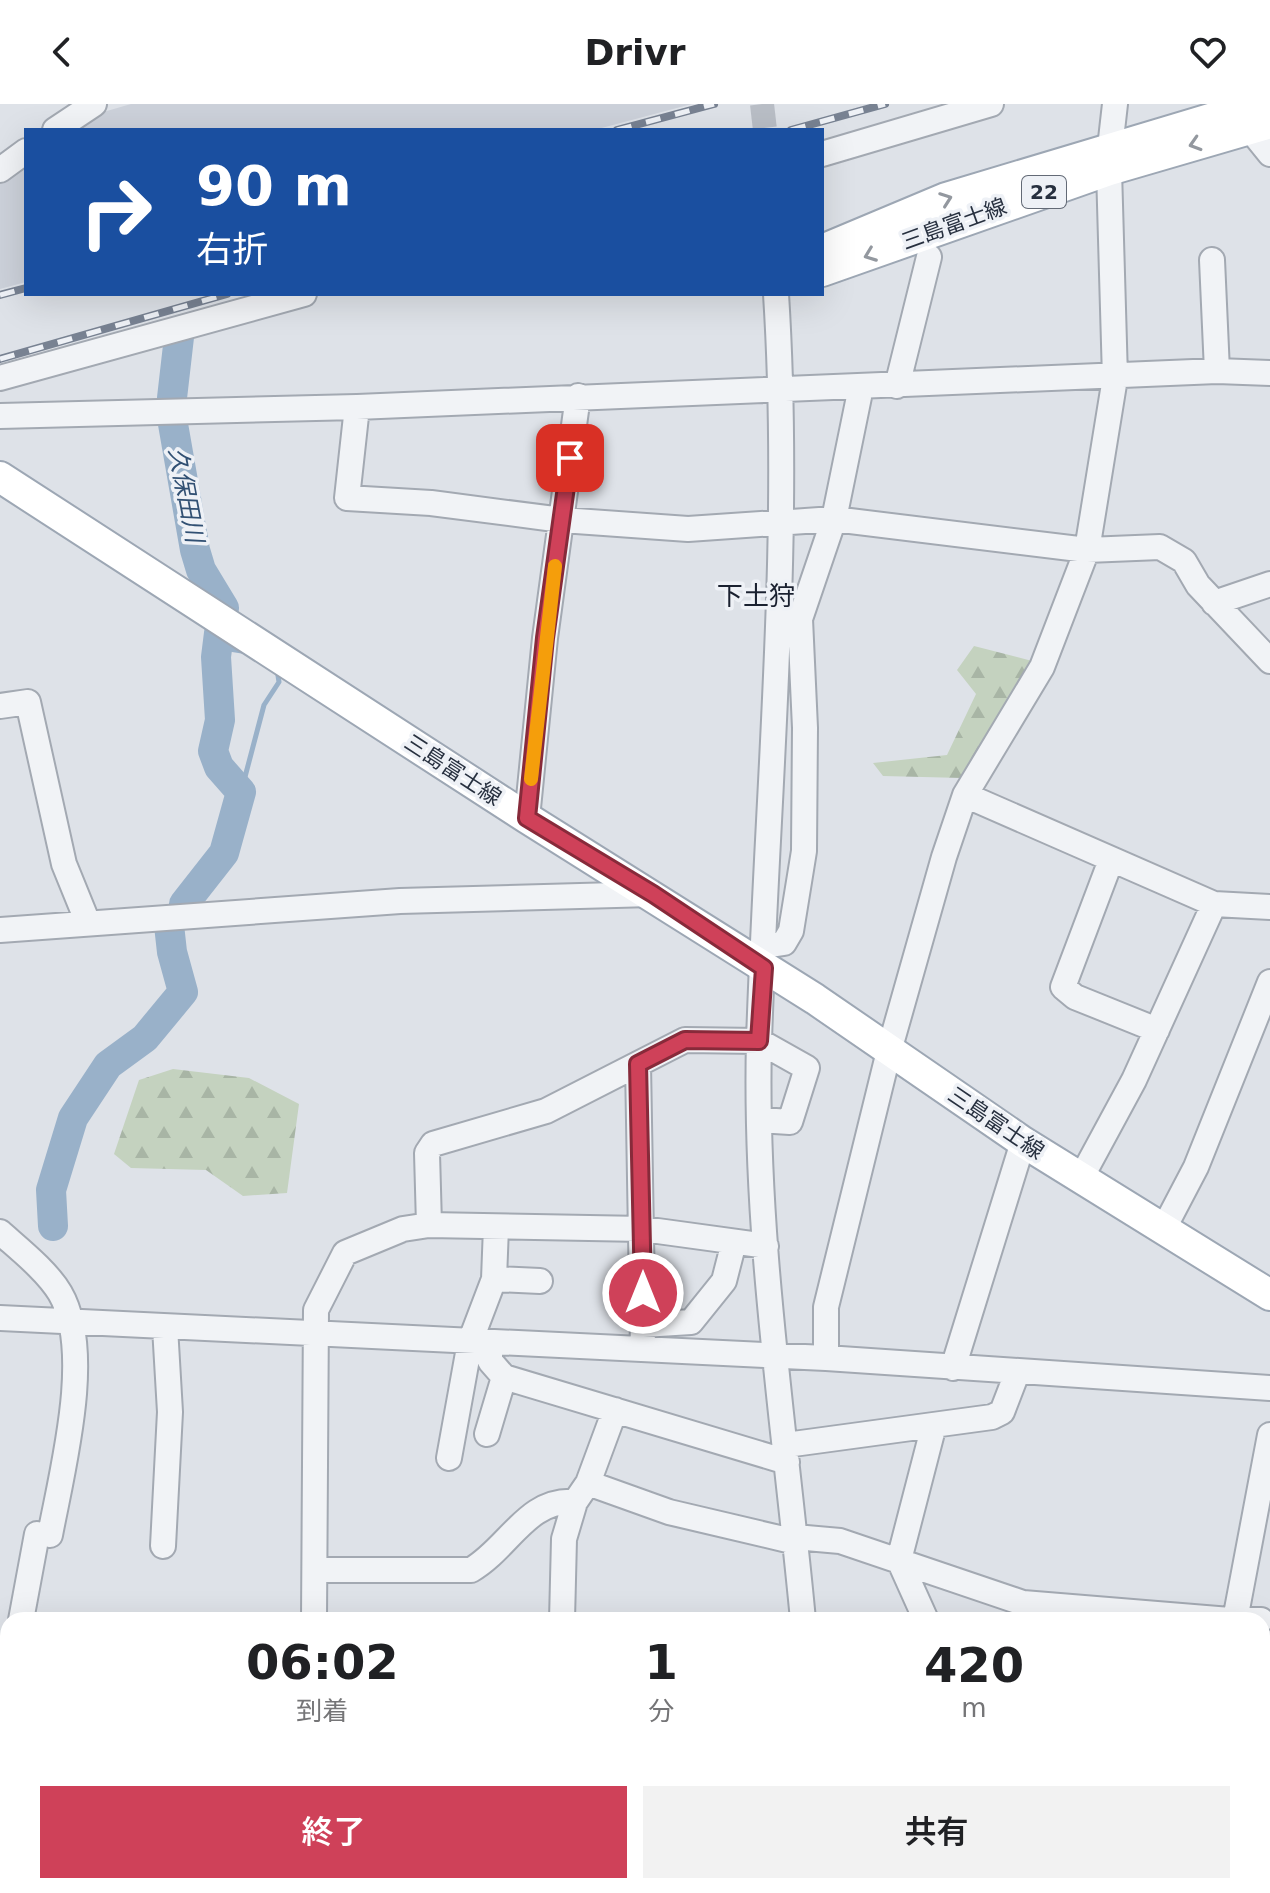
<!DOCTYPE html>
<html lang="ja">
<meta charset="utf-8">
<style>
:root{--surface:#fff;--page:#f2f2f2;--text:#202124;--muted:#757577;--accent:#cf4159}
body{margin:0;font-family:"DejaVu Sans","Noto Sans JP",sans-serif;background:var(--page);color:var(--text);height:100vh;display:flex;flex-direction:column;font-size:30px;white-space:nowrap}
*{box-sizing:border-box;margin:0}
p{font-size:26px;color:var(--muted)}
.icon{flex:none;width:44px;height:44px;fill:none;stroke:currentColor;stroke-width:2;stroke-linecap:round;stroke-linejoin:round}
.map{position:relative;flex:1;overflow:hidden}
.side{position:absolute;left:0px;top:1508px;width:1270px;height:282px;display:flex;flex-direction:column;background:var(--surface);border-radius:24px 24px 0 0;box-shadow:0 8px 32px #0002}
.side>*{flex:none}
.hud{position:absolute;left:24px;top:24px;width:800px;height:168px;border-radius:0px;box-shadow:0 8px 32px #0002;background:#1a4fa0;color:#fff;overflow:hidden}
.pin{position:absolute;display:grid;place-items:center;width:68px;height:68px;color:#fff;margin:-34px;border-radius:16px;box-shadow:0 4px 12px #0006}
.me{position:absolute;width:88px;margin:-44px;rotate:0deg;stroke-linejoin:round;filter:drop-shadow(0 0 6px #0008)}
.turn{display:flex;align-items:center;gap:28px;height:168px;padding:0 40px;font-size:36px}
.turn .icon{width:104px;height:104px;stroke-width:2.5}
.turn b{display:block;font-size:56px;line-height:68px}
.eta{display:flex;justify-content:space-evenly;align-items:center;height:136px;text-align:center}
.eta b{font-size:48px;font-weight:600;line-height:56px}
.button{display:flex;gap:16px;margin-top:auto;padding:16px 40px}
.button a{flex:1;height:92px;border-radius:0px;background:var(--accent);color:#fff;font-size:32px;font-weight:600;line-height:92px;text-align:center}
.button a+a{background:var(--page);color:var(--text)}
header{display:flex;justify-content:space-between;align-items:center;height:104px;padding:0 40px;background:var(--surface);font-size:36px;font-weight:600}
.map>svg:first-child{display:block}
.built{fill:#ccd1da}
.forest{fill:url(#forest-firs)}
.cemetery{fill:url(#cemetery-stones)}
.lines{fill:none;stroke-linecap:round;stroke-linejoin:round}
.stream{stroke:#99b1c9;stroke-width:5}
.river{stroke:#99b1c9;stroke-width:30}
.minor-tunnel{stroke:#b9bec6;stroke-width:24;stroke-dasharray:24 12;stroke-linecap:butt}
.minor-casing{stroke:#a3a9b2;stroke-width:28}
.major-casing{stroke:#9da7b4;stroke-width:34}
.minor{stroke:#f1f3f6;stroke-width:24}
.major{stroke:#fff;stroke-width:30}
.rail-casing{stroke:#788292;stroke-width:8}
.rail{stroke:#eef1f6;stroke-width:5;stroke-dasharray:15;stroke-linecap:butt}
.oneway{stroke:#93989f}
.route-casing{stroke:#872a3a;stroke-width:20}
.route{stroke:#cf4159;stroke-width:14}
.slow{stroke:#f59e0b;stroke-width:14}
.labels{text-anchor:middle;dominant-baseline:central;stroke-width:7;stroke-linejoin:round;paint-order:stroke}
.shield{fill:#eef1f6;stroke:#636a76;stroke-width:2}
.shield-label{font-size:20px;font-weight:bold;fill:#27303f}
.street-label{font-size:22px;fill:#27303f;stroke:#eef1f6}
.water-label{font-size:24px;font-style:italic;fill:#315073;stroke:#eef1f6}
.quarter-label{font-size:26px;fill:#1a2130;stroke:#eef1f6}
</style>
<header><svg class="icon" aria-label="back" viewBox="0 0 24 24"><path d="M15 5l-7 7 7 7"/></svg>Drivr<svg class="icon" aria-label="heart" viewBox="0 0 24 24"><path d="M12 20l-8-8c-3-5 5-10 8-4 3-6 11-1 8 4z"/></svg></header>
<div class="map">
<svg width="1270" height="1789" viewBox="0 0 1270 1789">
<defs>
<pattern id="forest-firs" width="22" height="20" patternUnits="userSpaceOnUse" patternTransform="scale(2)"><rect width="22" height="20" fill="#c4d2bf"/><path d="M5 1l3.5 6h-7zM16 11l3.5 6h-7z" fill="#a8b5a5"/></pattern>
<pattern id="cemetery-stones" width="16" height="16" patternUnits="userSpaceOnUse" patternTransform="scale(2)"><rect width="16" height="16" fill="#c4d2bf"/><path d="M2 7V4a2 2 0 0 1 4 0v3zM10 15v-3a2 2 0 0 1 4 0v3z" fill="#a8b5a5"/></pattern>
</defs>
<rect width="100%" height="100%" fill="#dee2e8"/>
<path class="built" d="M131,0H692L594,26H73L93,11Z
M26,61V178L0,185V80Z"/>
<path class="forest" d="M974,542L1036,558L962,674L883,672L873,659L947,651L976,590L957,566Z
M173,965L249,974L299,1000L287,1089L243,1092L206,1066L131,1064L114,1050L139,976Z"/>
<path class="cemetery" d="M533,1782H640L638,1789H533Z"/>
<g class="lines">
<path class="stream" d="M217,543L248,548
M241,688L264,601L279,578L277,565"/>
<path class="river" d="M172,294L179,233
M173,320L195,446L201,466L224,504
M184,800L224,749L241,688L219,663L213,647L220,616L216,553L219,529
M53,1122L51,1086L73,1014L108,961L145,934L183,888L172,848L169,821"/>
<path class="minor-tunnel" d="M762,0L765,26"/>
<defs>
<path id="minor" d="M1249,24L1270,50
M55,26L94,0
M1110,44L1115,0
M822,50L991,0
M0,66L26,47
M1212,156L1217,267
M776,190C792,439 767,688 759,937C754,1130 785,1324 803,1516
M0,274L304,190
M897,282L929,153
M357,303L347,394L431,399L562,416L688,425L834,415L1087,446L1160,443L1184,457L1198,481L1270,557
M0,312L357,303L1217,267L1270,269
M1214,499L1270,480
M0,602L28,598L64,760L88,819
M965,691L1214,800L1270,803
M527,714L545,534L578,292
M1111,756L1063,883L1075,893L1157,926
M0,826L400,797L652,790
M764,842L784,839L791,827L804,747L805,624L800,515L834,415L861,283
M638,960L643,1245
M1081,1074L1134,976L1214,800
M429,1121L427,1049L433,1040L546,1007L685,936L759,937L807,964L790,1018L760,1016
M1163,1126L1196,1063L1270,878
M0,1128C19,1145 47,1167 60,1189C94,1247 62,1367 50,1431
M494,1175L540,1177
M0,1214L826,1254L1270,1284
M643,1221L691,1218L724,1177L734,1138
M490,1239V1257L504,1273L787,1358
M826,1254V1203L889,947L944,753L965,691L1042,563L1087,446L1115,274L1109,66
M953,1264L1023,1038
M487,1330L504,1273
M786,1341L992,1313L1002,1308L1017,1269
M449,1354L470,1238L494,1175L496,1123
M588,1379L669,1408L796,1438
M795,1433L840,1437L1023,1499L1230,1516
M163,1442L170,1308L165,1223
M316,1466H471C509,1444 527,1394 575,1398
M21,1516L37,1430
M314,1516L316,1206L345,1149L403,1125L429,1121L643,1125L766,1142
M562,1516L564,1435L575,1398L588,1379L615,1306
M926,1516L899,1456L934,1321
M1235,1516L1270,1331
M1237,1516H1261
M1262,1593L1270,1594
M8,1623H1L3,1708H8
M1262,1750H1270
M324,1782L326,1789
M741,1782L753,1789
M829,1782L830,1789
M1053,1782L1054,1789
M532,1789L533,1782"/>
<path id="major" d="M822,146L946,94L1260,0
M822,167L1109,66L1270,19
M0,373L527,714L815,895L1023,1038L1270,1191"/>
</defs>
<use href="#minor" class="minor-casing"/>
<use href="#major" class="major-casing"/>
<use href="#minor" class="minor"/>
<use href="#major" class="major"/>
<defs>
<path id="rail" d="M617,26L714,0
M791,26L885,0
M0,191L26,184
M0,255L227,190"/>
</defs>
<use href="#rail" class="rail-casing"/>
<use href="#rail" class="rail"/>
</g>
<defs><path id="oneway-chevron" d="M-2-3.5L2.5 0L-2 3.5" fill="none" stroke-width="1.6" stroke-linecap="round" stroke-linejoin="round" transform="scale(2)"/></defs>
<g class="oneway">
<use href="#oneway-chevron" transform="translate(1195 40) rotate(163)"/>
<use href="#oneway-chevron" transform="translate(946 95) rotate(-20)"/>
<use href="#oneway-chevron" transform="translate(870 151) rotate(159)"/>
</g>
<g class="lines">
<defs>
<path id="route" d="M570,354L545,534L527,714L653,790L764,864L759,937L685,936L638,960L643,1189"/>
</defs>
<use href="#route" class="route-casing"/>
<use href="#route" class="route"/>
<path class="slow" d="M531,675L555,462"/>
</g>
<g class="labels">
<rect class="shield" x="1022" y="72" width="44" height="32" rx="6"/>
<g class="shield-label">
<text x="1044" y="88">22</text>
</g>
<g class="street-label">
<text transform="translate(954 120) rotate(-20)">三島富士線</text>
<text transform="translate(453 666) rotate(33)">三島富士線</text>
<text transform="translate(996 1019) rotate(34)">三島富士線</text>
</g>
<g class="water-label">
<text transform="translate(186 391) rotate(79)">久保田川</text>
</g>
<g class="quarter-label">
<text x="756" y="492">下土狩</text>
</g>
</g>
</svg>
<div class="pin" style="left:570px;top:354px;background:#d93025"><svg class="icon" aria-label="arrive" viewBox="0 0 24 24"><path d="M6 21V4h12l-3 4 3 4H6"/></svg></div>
<svg class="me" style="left:643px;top:1189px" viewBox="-20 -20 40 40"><circle r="17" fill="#cf4159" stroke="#fff" stroke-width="3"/><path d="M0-11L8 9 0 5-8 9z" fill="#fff"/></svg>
<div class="hud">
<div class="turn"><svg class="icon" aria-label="right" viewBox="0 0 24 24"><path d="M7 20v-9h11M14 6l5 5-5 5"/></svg><div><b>90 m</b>右折</div></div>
</div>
<section class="side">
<div class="eta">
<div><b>06:02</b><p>到着</p></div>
<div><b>1</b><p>分</p></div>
<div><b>420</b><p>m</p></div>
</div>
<div class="button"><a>終了</a><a>共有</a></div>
</section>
</div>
